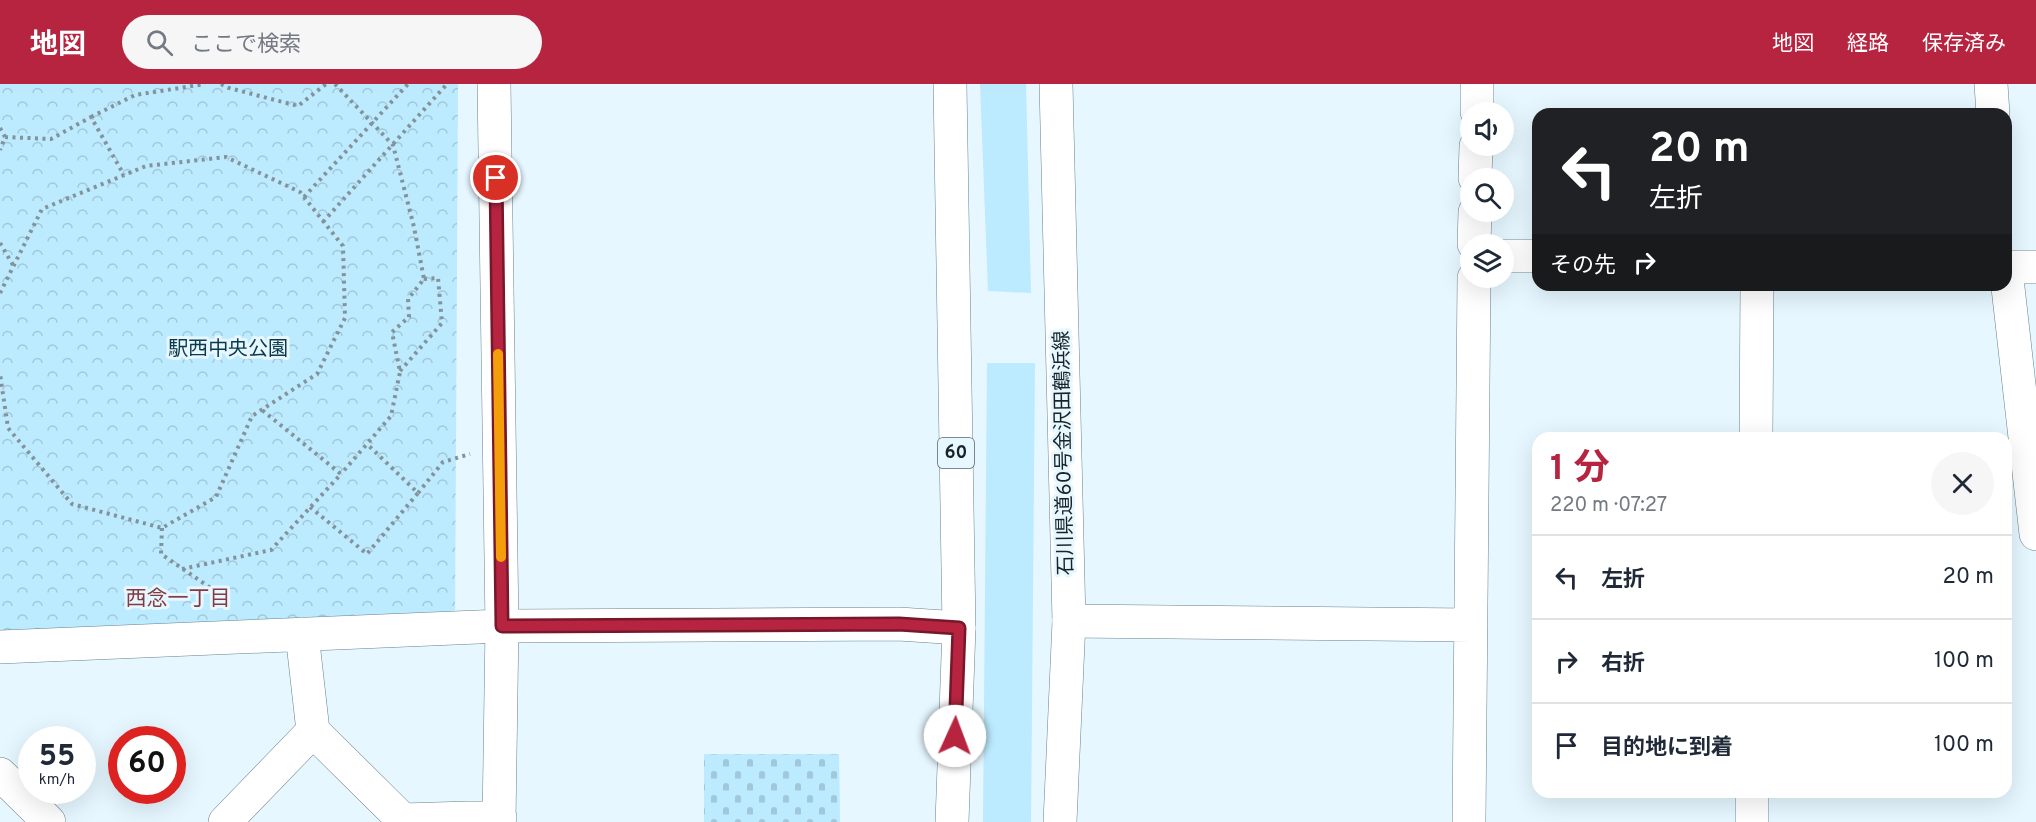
<!DOCTYPE html>
<html lang="ja">
<meta charset="utf-8">
<style>
:root{--surface:#fff;--page:#f6f6f7;--text:#1f2937;--muted:#747a83;--line:#e0e1e3;--accent:#b62440}
body{margin:0;font-family:Overpass,"Noto Sans JP",sans-serif;background:var(--page);color:var(--text);height:100vh;display:flex;flex-direction:column;font-size:22px;white-space:nowrap}
*{box-sizing:border-box;margin:0}
p{font-size:20px;color:var(--muted)}
.icon{flex:none;width:33px;height:33px;fill:none;stroke:currentColor;stroke-width:2;stroke-linecap:round;stroke-linejoin:round}
.map{position:relative;flex:1;overflow:hidden}
.sheet{position:absolute;left:1532px;top:348px;width:480px;height:366px;display:flex;flex-direction:column;background:var(--surface);border-radius:18px;box-shadow:0 6px 24px #0002}
.sheet>*{flex:none}
.banner{position:absolute;left:1532px;top:24px;width:480px;height:183px;border-radius:18px;box-shadow:0 6px 24px #0002;background:#202124;color:#fff;overflow:hidden}
.buttons{position:absolute;left:1460px;top:18px;display:grid;gap:12px}
.buttons a{display:grid;place-items:center;width:54px;height:54px;border-radius:50%;background:var(--surface);box-shadow:0 6px 24px #0002;font-size:30px}
.speed{position:absolute;left:18px;top:642px;display:flex;gap:12px;font-size:30px;font-weight:700;text-align:center}
.speed>*{display:grid;place-content:center;width:78px;height:78px;border-radius:50%;background:var(--surface);box-shadow:0 6px 24px #0002;line-height:1}
.speed small{font-size:15px;font-weight:400}
.speed .limit{border:9px solid #d22;background:#fff;color:#111}
.pin{position:absolute;display:grid;place-items:center;width:51px;height:51px;color:#fff;margin:-26px;border:3px solid #fff;border-radius:50%;box-shadow:0 2px 6px #0007}
.me{position:absolute;width:66px;margin:-33px;rotate:2deg;stroke-linejoin:round;filter:drop-shadow(0 0 4px #0008)}
.turn{display:flex;align-items:center;gap:21px;height:126px;padding:0 18px;font-size:27px}
.turn .icon{width:78px;height:78px;stroke-width:2.5}
.turn b{display:block;font-size:42px;line-height:51px}
.then{display:flex;align-items:center;height:57px;padding:0 18px;background:#0003;gap:12px;font-size:22px}
.round{display:grid;place-items:center;flex:none;width:63px;height:63px;border-radius:32px;background:var(--page)}
.summary{display:flex;align-items:center;justify-content:space-between;height:102px;padding:0 18px}
h1{font-size:36px;font-weight:700;line-height:45px;color:var(--accent)}
ul{padding:0;list-style:none}
li{display:flex;align-items:center;gap:18px;height:84px;padding:0 18px;border-top:2px solid var(--line)}
li div{flex:1}
li b{display:block;font-size:22px}
li em{font-style:normal}
header{display:flex;align-items:center;gap:36px;box-sizing:border-box;height:84px;padding:0 30px;background:var(--accent);color:#fff}
header strong{font-size:28px}
nav{display:flex;gap:33px;margin-inline-start:auto;font-size:21px}
.search{width:420px;height:54px;background:var(--page);display:flex;align-items:center;gap:15px;box-sizing:border-box;padding:0 21px;border-radius:33px;color:var(--muted);font-size:22px}
.map>svg:first-child{display:block}
.green{fill:#bceafe}
.cemetery{fill:url(#cemetery-stones)}
.park{fill:url(#park-crowns)}
.lines{fill:none;stroke-linecap:round;stroke-linejoin:round}
.minor-casing{stroke:#68828e;stroke-width:34}
.major-casing{stroke:#68828e;stroke-width:34}
.path{stroke:#849299;stroke-width:4;stroke-dasharray:3 4.5;stroke-linecap:butt}
.minor{stroke:#fff;stroke-width:33}
.major{stroke:#fff;stroke-width:33}
.route-casing{stroke:#76172a;stroke-width:15}
.route{stroke:#b62440;stroke-width:10}
.slow{stroke:#f59e0b;stroke-width:10}
.labels{text-anchor:middle;dominant-baseline:central;stroke-width:6;stroke-linejoin:round;paint-order:stroke}
.shield{fill:#e6f7ff;stroke:#566368;stroke-width:1.5}
.shield-label{font-size:18px;font-weight:bold;fill:#182328}
.park-label{font-size:20px;fill:#0a3949;stroke:#e6f7ff}
.street-label{font-size:20px;fill:#182328;stroke:#e6f7ff}
.neighbourhood-label{font-size:21px;fill:#833b41;stroke:#e6f7ff}
</style>
<header>
<strong>地図</strong>
<div class="search"><svg class="icon" aria-label="search" viewBox="0 0 24 24"><circle cx="10" cy="10" r="6"/><path d="M15 15l6 6"/></svg>ここで検索</div>
<nav><a>地図</a><a>経路</a><a>保存済み</a></nav>
</header>
<div class="map">
<svg width="2036" height="738" viewBox="0 0 2036 738">
<defs>
<pattern id="cemetery-stones" width="16" height="16" patternUnits="userSpaceOnUse" patternTransform="scale(1.5)"><rect width="16" height="16" fill="#bceafe"/><path d="M2 7V4a2 2 0 0 1 4 0v3zM10 15v-3a2 2 0 0 1 4 0v3z" fill="#a1c8da"/></pattern>
<pattern id="park-crowns" width="20" height="18" patternUnits="userSpaceOnUse" patternTransform="scale(1.5)"><rect width="20" height="18" fill="#bceafe"/><path d="M2 6a3 3 0 1 1 6 0M12 15a3 3 0 1 1 6 0" fill="none" stroke="#a1c8da"/></pattern>
</defs>
<rect width="100%" height="100%" fill="#e6f7ff"/>
<path class="green" d="M980,0H1026L1031,209L988,207Z
M987,279H1035L1031,738H983Z"/>
<path class="cemetery" d="M704,670H839L840,738H704Z"/>
<path class="park" d="M0,0H458L455,532L0,552Z"/>
<g class="lines">
<defs>
<path id="minor" d="M494,0L502,542L499,738
M1991,0L1993,30
M1477,28V0
M1475,94L1476,62
M1474,160L1475,128
M1503,172H1538
M2006,183H2036
M2006,186L2036,450
M1756,354L1757,201
M1069,537L1471,541
M302,550L313,647L403,736L500,733
M0,563L502,542L899,540L959,544
M0,690L49,738
M225,738L313,647
M1469,738L1474,194
M1752,738V708"/>
<path id="major" d="M950,0L959,544L952,738
M1056,0L1069,537L1060,738"/>
</defs>
<use href="#minor" class="minor-casing"/>
<use href="#major" class="major-casing"/>
<path class="path" d="M221,0L229,4L298,22L326,0
M335,0L393,61L414,143L424,195L408,215L409,233L392,248L400,288L391,332L341,390
M91,33L135,11L205,0
M0,44L5,53L0,66
M5,53L51,55L91,33L124,91
M304,113L408,0
M323,138L447,0
M0,159L13,181
M0,209L42,125L146,82L226,73L300,108L343,162L345,234L317,290L252,332L216,413L162,444L72,420L8,344L0,290
M400,287L442,239L438,194L424,195
M418,409L443,378L470,370
M310,423L367,470L418,409L367,360
M162,444L161,470L218,509L220,524
M182,485L271,466L341,390L262,326"/>
<use href="#minor" class="minor"/>
<use href="#major" class="major"/>
</g>
<g class="lines">
<defs>
<path id="route" d="M496,94L502,542L899,540L959,544L955,652"/>
</defs>
<use href="#route" class="route-casing"/>
<use href="#route" class="route"/>
<path class="slow" d="M498,270L501,473"/>
</g>
<g class="labels">
<rect class="shield" x="938" y="354" width="36" height="30" rx="4.5"/>
<g class="shield-label">
<text x="956" y="369">60</text>
</g>
<g class="park-label">
<text x="228" y="266">駅西中央公園</text>
</g>
<g class="street-label">
<text transform="translate(1065 369) rotate(-91)">石川県道60号金沢田鶴浜線</text>
</g>
<g class="neighbourhood-label">
<text x="178" y="515">西念一丁目</text>
</g>
</g>
</svg>
<div class="buttons">
<a><svg class="icon" aria-label="sound" viewBox="0 0 24 24"><path d="M4 9h4l5-4v14l-5-4H4zM17 9q2 3 0 6"/></svg></a>
<a><svg class="icon" aria-label="search" viewBox="0 0 24 24"><circle cx="10" cy="10" r="6"/><path d="M15 15l6 6"/></svg></a>
<a><svg class="icon" aria-label="layers" viewBox="0 0 24 24"><path d="M12 4l9 5-9 5-9-5zM3 14l9 5 9-5"/></svg></a>
</div>
<div class="speed"><div>55<small>km/h</small></div><div class="limit">60</div></div>
<div class="pin" style="left:496px;top:94px;background:#d93025"><svg class="icon" aria-label="arrive" viewBox="0 0 24 24"><path d="M6 21V4h12l-3 4 3 4H6"/></svg></div>
<svg class="me" style="left:955px;top:652px" viewBox="-20 -20 40 40"><circle r="19" fill="#fff"/><path d="M0-13L10 11 0 6-10 11z" fill="#b62440"/></svg>
<div class="banner">
<div class="turn"><svg class="icon" aria-label="left" viewBox="0 0 24 24"><path d="M17 20v-9H6M10 6l-5 5 5 5"/></svg><div><b>20 m</b>左折</div></div>
<div class="then">その先<svg class="icon" aria-label="right" viewBox="0 0 24 24"><path d="M7 20v-9h11M14 6l5 5-5 5"/></svg></div>
</div>
<section class="sheet">
<div class="summary"><div><h1>1 分</h1><p>220 m · 07:27</p></div><a class="round"><svg class="icon" aria-label="close" viewBox="0 0 24 24"><path d="M6 6l12 12M18 6L6 18"/></svg></a></div>
<ul>
<li><svg class="icon" aria-label="left" viewBox="0 0 24 24"><path d="M17 20v-9H6M10 6l-5 5 5 5"/></svg><div><b>左折</b></div><em>20 m</em></li>
<li><svg class="icon" aria-label="right" viewBox="0 0 24 24"><path d="M7 20v-9h11M14 6l5 5-5 5"/></svg><div><b>右折</b></div><em>100 m</em></li>
<li><svg class="icon" aria-label="arrive" viewBox="0 0 24 24"><path d="M6 21V4h12l-3 4 3 4H6"/></svg><div><b>目的地に到着</b></div><em>100 m</em></li>
</ul>
</section>
</div>
